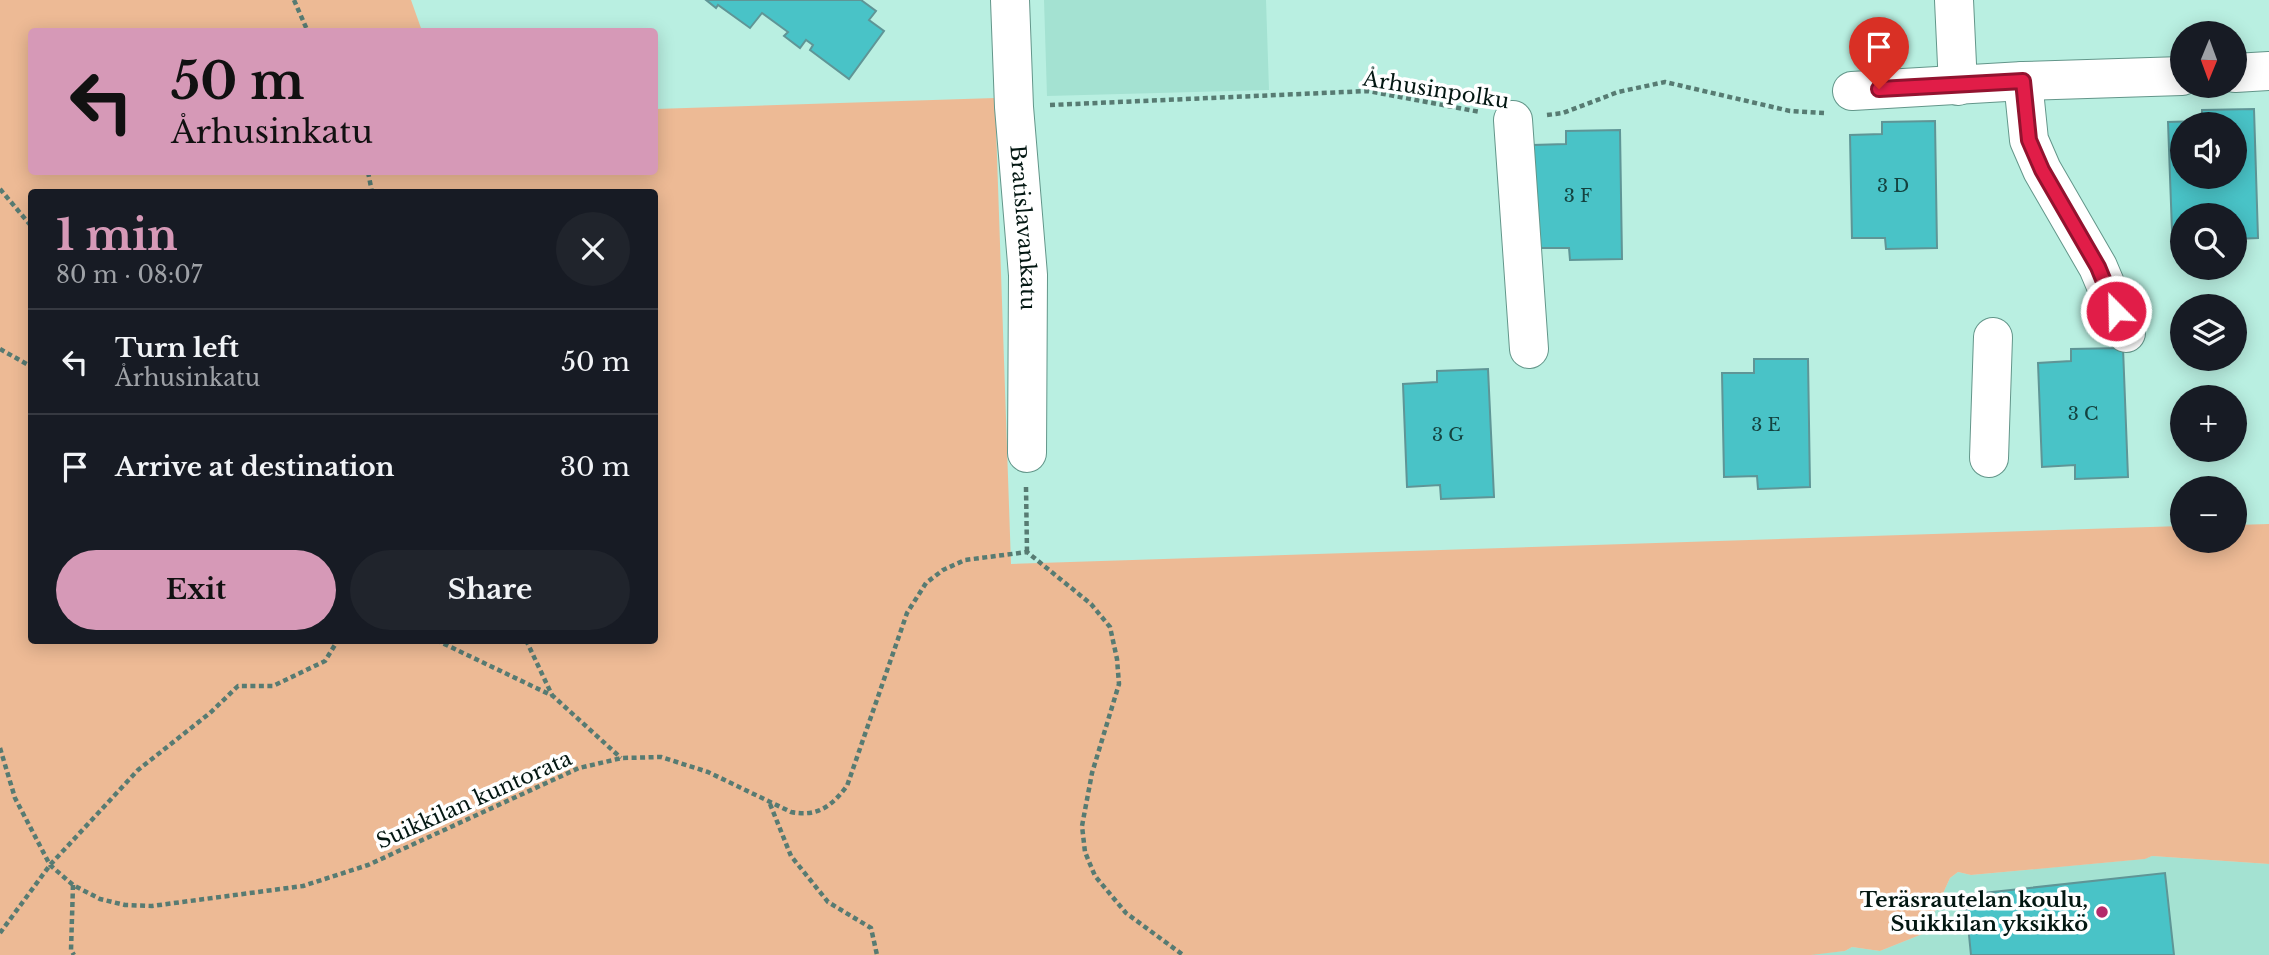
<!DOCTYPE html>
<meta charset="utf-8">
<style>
:root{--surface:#171b24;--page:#20242c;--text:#f1f3f6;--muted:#9ea1a6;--line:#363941;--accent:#d699b7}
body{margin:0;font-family:"Libre Baskerville",serif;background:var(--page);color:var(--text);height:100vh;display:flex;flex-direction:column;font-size:26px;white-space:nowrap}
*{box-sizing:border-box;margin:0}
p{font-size:23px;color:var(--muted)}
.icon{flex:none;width:38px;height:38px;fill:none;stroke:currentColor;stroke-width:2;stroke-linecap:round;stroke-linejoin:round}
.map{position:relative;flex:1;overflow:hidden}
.panel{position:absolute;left:28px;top:189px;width:630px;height:455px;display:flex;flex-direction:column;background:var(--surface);border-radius:7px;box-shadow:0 4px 18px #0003}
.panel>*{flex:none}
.top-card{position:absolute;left:28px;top:28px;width:630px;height:147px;border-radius:7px;box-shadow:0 4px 18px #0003;background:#d699b7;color:#111;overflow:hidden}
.needle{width:46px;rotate:181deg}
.tools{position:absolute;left:2170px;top:21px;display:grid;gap:14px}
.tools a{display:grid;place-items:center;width:77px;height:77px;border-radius:50%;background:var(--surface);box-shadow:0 4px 18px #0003;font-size:35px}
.pin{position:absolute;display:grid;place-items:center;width:60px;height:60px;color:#fff;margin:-72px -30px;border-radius:50% 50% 50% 0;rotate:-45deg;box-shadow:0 0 7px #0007}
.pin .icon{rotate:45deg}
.me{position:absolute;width:77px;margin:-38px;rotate:337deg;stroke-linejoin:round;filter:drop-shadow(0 0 5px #0008)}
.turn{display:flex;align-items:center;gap:24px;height:147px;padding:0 28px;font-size:32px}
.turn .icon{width:91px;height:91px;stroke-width:2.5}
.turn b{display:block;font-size:49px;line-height:60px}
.round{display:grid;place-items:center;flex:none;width:74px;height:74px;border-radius:37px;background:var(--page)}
.head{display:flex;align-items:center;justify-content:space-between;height:119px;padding:0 28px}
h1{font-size:42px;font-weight:800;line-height:52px;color:var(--accent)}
.button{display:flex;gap:14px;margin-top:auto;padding:14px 28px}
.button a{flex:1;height:80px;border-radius:42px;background:var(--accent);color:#111;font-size:28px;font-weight:800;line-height:80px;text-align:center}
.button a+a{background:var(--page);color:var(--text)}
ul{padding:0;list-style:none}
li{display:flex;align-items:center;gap:21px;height:105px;padding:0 28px;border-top:2px solid var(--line)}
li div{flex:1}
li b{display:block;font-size:26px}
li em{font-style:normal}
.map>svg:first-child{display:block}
.built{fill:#a4e2d2}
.green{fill:#edba95;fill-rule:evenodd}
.building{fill:#49c3c7;stroke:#5f9596;stroke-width:2;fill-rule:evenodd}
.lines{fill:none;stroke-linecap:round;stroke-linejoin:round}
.minor-casing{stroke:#63968a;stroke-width:40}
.path{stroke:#577b72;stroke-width:4.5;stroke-dasharray:5 3.5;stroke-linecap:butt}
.minor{stroke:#fff;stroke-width:38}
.route-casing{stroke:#92132f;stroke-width:18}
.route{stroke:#e11d48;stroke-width:12}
.poi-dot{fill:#b42b6a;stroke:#fff;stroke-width:2.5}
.labels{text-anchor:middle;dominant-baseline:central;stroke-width:7;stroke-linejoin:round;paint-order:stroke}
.number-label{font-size:18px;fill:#14423f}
.street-label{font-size:21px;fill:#031712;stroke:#fff}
.poi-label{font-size:21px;font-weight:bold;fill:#031712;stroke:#fff;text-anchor:end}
</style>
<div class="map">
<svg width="2269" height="955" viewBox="0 0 2269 955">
<rect width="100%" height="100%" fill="#b9efe1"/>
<path class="built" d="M1044,0H1266L1269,90L1047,96Z
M2152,856L2269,864V955H1804L1845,951L1852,947L1880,951L1925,933L1950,878L1958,872L1971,875L2144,859Z"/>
<path class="green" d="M0,0H411L422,31L32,32V172H654L655,109L995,98L1011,564L2182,526V541H2235V525L2269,524V864L2152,856L2145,859L1971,875L1958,872L1950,878L1925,933L1880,951L1852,947L1845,951L1811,955H0ZM32,192H654V640H32Z"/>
<path class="building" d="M706,0H861L876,11L869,20L884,31L849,79L810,50L813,45L806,40L800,48L784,36L788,32L762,13L750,28L718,5L716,8Z
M2254,109L2258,238L2235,239V215H2182V231H2172L2168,122L2202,121V110ZM2182,124H2235V177H2182Z
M1935,121L1937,248L1886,249L1885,238H1852L1850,135L1882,134V122Z
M1620,130L1622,259L1570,260L1569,248H1535L1533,145L1566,144V131Z
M2123,348L2128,477L2075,479V465L2042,467L2038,363L2071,361V349Z
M1754,359H1808L1810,487L1758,489L1757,476L1724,477L1722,373H1754Z
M1488,369L1494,497L1441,499L1440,485L1407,487L1403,384L1437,382V371Z
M2165,873L2174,955H1971L1965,895Z"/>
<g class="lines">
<defs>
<g id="minor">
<path id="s1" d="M1010,0L1014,107L1028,275L1027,453"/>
<path d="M1954,0L1958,86"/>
<path d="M2235,73L2269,71"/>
<path d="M2023,81L2029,140L2042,170L2098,267L2126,333"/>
<path d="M1852,91L2023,81L2182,76"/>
<path d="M1513,120L1529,349"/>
<path d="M1989,458L1993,337"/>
</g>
</defs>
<use href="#minor" class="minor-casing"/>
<path class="path" d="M294,0L308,32
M1050,105L1368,91L1480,112
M1547,115L1563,113L1618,92L1665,82L1790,111L1824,113
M368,172L372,192
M0,189L32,227
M0,349L32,367
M1026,487L1027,552
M436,640L553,696L621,758
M526,640L552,695
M0,748L15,798L50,865L73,885L100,899L125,905L152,906L303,886L368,865L579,768L622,758L661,757L708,772L791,812C817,817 831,807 847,786L907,613L926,583L943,570L965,560L1027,552L1091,604L1110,627L1117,659L1119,684L1092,773L1082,826L1085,852L1095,876L1126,913L1183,955
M770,804L791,856L828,902L871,928L877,955
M73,885L71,950L74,955
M0,933L50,865L138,770L210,713L238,686H273L325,661L338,640"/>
<use href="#minor" class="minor"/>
</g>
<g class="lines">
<defs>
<path id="route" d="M1879,89L2023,81L2029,140L2042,170L2098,267L2116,311"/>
</defs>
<use href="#route" class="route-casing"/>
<use href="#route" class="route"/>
</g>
<circle class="poi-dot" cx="2102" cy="912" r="7"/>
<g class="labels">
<g class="number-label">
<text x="1893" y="186">3 D</text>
<text x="1578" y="196">3 F</text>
<text x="2083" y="414">3 C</text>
<text x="1766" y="425">3 E</text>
<text x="1448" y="435">3 G</text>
</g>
<g class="street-label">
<text transform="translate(1436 90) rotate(9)">Århusinpolku</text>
<text stroke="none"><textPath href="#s1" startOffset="228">Bratislavankatu</textPath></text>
<text transform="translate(474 800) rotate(-24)">Suikkilan kuntorata</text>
</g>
<g class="poi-label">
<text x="2088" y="900">Teräsrautelan koulu,<tspan x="2088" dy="24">Suikkilan yksikkö</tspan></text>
</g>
</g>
</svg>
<div class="tools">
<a><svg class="needle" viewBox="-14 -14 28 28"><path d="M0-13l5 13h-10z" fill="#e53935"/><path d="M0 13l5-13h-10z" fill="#9ea1a6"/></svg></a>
<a><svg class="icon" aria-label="sound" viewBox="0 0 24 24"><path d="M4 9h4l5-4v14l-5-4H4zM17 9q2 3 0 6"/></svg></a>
<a><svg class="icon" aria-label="search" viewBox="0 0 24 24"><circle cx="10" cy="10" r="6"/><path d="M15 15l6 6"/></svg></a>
<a><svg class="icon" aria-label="layers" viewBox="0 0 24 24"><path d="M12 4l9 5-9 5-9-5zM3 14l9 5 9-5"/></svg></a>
<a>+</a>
<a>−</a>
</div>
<div class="pin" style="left:1879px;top:89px;background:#d93025"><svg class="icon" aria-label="arrive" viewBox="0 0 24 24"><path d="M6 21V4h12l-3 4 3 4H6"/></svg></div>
<svg class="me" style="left:2116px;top:311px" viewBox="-20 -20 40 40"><circle r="17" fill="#e11d48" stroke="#fff" stroke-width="3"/><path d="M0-11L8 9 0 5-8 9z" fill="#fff"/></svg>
<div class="top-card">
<div class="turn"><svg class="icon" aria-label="left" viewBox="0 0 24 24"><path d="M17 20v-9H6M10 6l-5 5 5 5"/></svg><div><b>50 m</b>Århusinkatu</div></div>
</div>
<section class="panel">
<div class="head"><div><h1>1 min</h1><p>80 m · 08:07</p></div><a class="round"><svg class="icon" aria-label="close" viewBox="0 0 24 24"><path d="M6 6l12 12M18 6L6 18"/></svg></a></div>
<ul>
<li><svg class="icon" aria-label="left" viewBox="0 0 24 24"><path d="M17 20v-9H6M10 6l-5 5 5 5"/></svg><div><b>Turn left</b><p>Århusinkatu</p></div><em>50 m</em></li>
<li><svg class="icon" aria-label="arrive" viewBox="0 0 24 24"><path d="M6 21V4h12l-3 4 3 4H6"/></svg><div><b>Arrive at destination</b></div><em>30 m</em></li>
</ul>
<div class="button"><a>Exit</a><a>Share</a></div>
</section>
</div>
